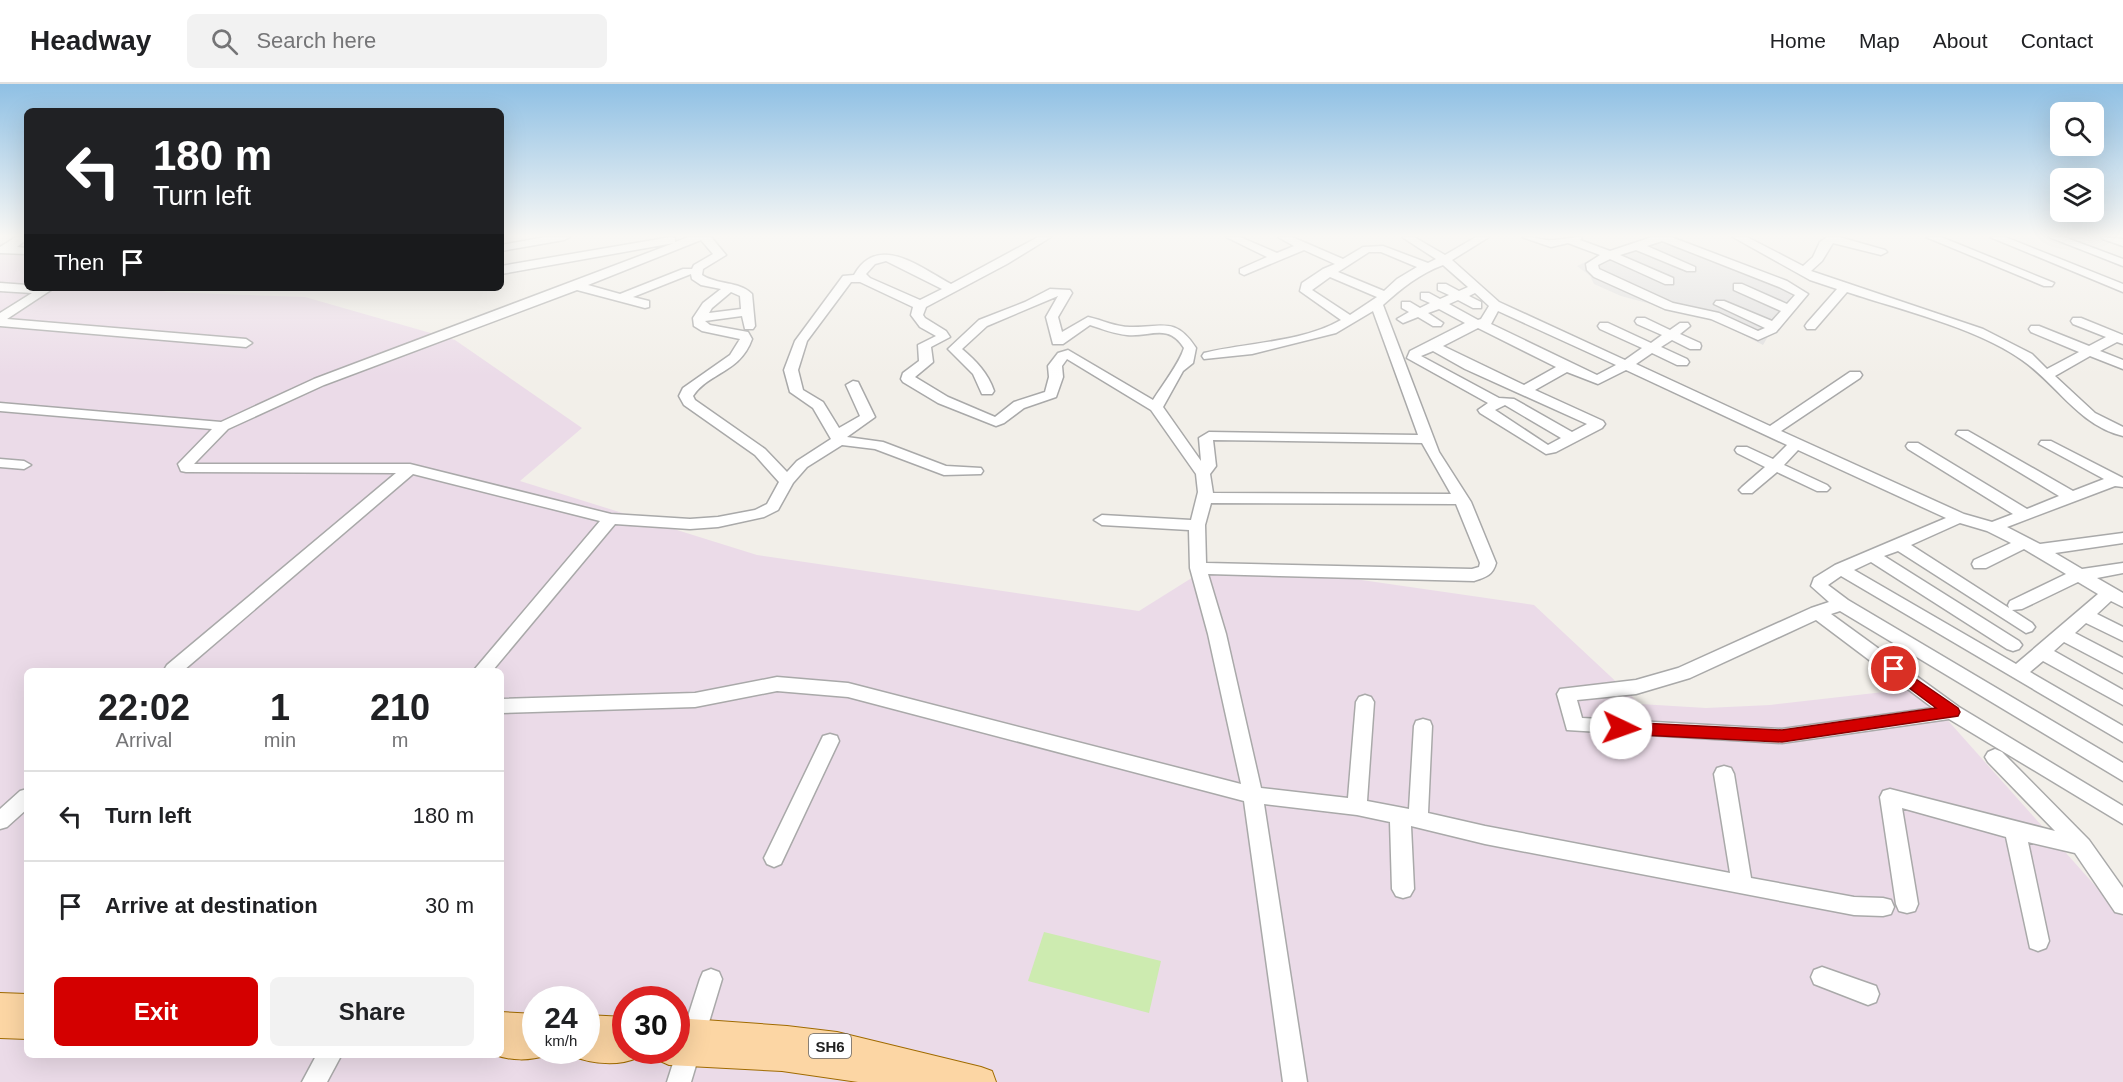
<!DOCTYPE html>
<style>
:root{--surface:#fff;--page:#f2f2f2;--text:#202124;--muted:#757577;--line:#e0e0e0;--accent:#d40000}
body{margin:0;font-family:Helvetica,sans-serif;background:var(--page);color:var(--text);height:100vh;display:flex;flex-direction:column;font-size:22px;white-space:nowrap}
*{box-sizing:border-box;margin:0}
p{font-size:20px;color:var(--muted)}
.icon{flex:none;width:33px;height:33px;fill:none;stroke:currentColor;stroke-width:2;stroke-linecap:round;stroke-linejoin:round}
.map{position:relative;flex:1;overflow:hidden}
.panel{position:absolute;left:24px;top:584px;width:480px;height:390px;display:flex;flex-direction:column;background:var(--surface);border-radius:9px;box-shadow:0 6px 24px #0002}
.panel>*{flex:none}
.banner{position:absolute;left:24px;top:24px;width:480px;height:183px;border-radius:9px;box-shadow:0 6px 24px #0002;background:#202124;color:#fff;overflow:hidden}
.fabs{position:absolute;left:2050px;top:18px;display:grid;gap:12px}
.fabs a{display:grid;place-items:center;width:54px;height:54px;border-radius:9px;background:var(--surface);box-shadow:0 6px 24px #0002;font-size:30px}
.speed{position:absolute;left:522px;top:902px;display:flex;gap:12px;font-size:30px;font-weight:700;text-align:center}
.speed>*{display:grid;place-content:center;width:78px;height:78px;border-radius:50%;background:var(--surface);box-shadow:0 6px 24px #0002;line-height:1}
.speed small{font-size:15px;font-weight:400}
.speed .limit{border:9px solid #d22;background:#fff;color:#111}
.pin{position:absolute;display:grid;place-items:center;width:51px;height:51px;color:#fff;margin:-26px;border:3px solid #fff;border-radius:50%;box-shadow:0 2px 6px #0007}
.me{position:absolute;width:66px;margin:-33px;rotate:93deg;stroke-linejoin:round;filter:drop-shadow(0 0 4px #0008)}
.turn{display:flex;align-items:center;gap:21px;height:126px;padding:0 30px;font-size:27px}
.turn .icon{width:78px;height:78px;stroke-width:2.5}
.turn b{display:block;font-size:42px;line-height:51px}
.then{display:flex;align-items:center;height:57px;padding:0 30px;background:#0003;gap:12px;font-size:22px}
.eta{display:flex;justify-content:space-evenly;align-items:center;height:102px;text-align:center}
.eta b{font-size:36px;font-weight:700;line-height:42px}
.action{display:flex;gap:12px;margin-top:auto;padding:12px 30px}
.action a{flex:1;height:69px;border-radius:9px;background:var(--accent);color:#fff;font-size:24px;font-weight:700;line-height:69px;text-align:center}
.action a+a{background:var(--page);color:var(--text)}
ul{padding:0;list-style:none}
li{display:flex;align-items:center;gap:18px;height:90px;padding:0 30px;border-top:2px solid var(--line)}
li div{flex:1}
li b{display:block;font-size:22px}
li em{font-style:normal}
header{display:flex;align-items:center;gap:36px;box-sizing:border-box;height:84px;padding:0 30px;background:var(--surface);border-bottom:2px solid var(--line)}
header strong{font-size:28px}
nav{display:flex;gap:33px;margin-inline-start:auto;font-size:21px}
.search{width:420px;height:54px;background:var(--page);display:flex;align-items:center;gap:15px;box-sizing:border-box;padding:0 21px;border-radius:9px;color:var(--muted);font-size:22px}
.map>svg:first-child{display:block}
.residential{fill:#e0dfdf}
.industrial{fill:#ebdbe8;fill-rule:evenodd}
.grass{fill:#cdebb0}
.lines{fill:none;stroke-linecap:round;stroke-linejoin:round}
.minor-casing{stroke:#a9a9a9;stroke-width:3}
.major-casing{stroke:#a06b00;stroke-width:2}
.minor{fill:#fff;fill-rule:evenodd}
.major{fill:#fcd6a4;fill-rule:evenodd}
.route{fill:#d40000;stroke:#8a0000;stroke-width:1.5}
.labels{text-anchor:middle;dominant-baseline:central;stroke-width:4.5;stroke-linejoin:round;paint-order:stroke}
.shield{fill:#fff;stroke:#646464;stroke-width:1.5}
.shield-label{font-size:15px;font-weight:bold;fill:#222}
</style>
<header>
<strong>Headway</strong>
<div class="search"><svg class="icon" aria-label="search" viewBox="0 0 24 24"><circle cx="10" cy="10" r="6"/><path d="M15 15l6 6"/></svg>Search here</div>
<nav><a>Home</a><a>Map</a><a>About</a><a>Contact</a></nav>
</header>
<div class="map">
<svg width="2123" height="998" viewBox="0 0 2123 998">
<rect width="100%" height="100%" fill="#f2efe9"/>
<path class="residential" d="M1650,153H1664L1796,204L1763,261L1718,238L1621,212L1594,200L1590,192L1577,182L1600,171L1578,162L1586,158L1614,169L1638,162Z"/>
<path class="industrial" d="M0,159L27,160V204H147L167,208L305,213L455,256L582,344L520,397L757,471L1139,527L1214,480L1313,489L1534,521L1640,620L1706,624L1770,621L1919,604L2123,833V998H0ZM27,586H501V970H27ZM536,915H586V966H536ZM626,915H676V966H626Z"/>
<path class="grass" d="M1044,848L1161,877L1149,929L1028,897Z"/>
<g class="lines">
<defs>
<path id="minor" d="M16,153H27V155L17,163L27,164V170L0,169V163Z
M546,153H570L564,156L501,167V161Z
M671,153L675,154V158L689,153H711L726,171L703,185L702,191C717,201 739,197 752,210L755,242L753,245H745L742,232L705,237L710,241L748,248L752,255C740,289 709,288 693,312L695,316L765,365L787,388L797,377L831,355L813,324L790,308L784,286L795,257L843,192L854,191C878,148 921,184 951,200L1038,153H1051L1007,180L926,223L923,231L925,234L946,247L950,253L931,263L933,278L915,293L948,313L995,333L1014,318L1045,308L1049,293L1048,282L1058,269L1068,266L1153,316C1163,300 1179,280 1184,264C1168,239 1152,253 1127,251C1115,250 1102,245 1090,241L1063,260H1053L1046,233L1058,212L987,242L962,265C976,277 988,289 994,307L992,310H982L973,290L948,265L979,236L1025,218L1050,205L1070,206L1072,209L1058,233L1062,248L1088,233C1102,236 1116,243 1130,243C1162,244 1175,232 1196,264L1193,279L1183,287L1163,323L1201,377L1199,354L1209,348L1418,351L1373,227L1336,249L1252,270L1204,275L1202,272L1204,269C1249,258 1300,259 1341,236L1300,207L1302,199L1323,185L1335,180L1304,166L1244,191L1240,189V185L1267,173L1226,153H1240L1277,169L1294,162L1278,153H1292L1343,175L1363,163L1383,162L1428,179L1436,175L1402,153H1414L1445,171L1476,153H1489L1452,176L1499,218L1625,276L1642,264L1600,245L1598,242L1600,239H1608L1651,259L1662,251L1637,240L1635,237L1637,234H1645L1670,246L1680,239H1688L1690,242L1680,250L1700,259L1701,262L1700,265H1690L1672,256L1661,263L1687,275L1689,278L1687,281H1677L1652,269L1636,280L1770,342L1850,288H1860L1862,291L1860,294L1781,347L1964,430L1992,438L2013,430L1908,365L1906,362L1908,359H1918L2027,425L2059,412L1956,350L1958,347H1968L2073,407L2104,395L2039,360L2041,357H2051L2123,394V403L2115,402L2007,443L2040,460L2123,449V459L2055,469L2082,485L2123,479V489L2097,494L2123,509V523L2111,517L2097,530L2123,543V557L2086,539L2075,549L2123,574V589L2064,558L2054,567L2123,606V621L2043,577L2030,588L2123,642V658L1841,492L1828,501L1848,516L2123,679V697L1840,527L1831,530L1959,623L2123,722V740L1949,635L1782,659L1567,646L1557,610L1560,605L1636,596L1678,584L1811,524L1829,518L1811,502L1814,494L1835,481L1946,434L1798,366L1784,381L1827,401L1830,404L1827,407H1817L1777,388L1752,409H1742L1739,406L1742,403L1765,383L1737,369L1735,366L1737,363H1747L1773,375L1787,361L1626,286L1598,300L1567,288L1535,306L1603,337L1605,340L1602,344L1556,368L1546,370L1480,329L1478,326L1488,319L1407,274L1410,267L1465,239L1439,225L1428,229L1443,239L1441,242H1433L1418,233L1403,239L1397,235L1409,228L1402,224V218H1410L1420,224L1430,219L1421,215V209H1429L1440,215L1449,211L1438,206V200H1446L1459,207L1468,203L1443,181C1419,190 1402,204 1383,221L1439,368L1471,418L1496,479C1493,491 1486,493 1474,497L1208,490L1226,550L1261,704L1348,714L1356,618L1359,613L1365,611L1371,613L1374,618L1367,717L1409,725L1414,642L1416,637L1423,635L1430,637L1432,642L1428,729L1485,742L1730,789L1714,690L1717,684L1724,682L1731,684L1734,690L1751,794L1854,813L1883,814L1891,816L1894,823L1891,830L1883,832L1854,831L1485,760L1411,742L1414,805L1410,812L1403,814L1396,812L1392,805L1390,738L1357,731L1264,720L1307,998H1283L1244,717L848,613L777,607L695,623L501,629V615L695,609L777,593L848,599L1241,700L1208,550L1190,484L1189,446L1102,441L1094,436L1102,431L1191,436L1198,408L1196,390L1151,326L1067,275L1062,282L1063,293L1056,313L1024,324L1004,339L996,342L938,319L903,298L901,295L903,289L919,277L918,261L936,252L920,243L911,231L913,223L860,198H851L807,257L798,286L803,306L823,318L839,344L860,332L846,301L853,297L858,298L875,333L847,353L883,358L946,382L981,384L983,387L981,390L944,391L875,365L842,361L807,383L793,399L778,426L764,433L718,443L690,445L615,440L493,586H474L600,437L413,390L184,586H164L167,581L396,389L186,388L181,387L178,380L212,345L0,327V319L221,338L314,295L674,159L501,190V182ZM701,156L713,170L694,181L692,185H683L620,210L588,201ZM1369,168H1381L1417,183L1397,195L1384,207L1338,188ZM886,177L942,205L920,216L870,194L866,190L875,180ZM691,190L692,195L701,201L721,205L703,219L693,234L694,242L702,247L740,255L730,271L683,304L679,312L684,321L755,371L779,398L767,420L755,426L718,433L690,435L611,430L410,380H194L228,345L324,301L577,206L645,224L649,223V217L633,213ZM1330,193L1377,213L1350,231L1312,206ZM731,208L740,212L741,225L709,229L712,224ZM1475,209L1489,222L1481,235L1478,236L1449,220L1458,216L1473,224H1481V218L1469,212ZM1498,227L1616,281L1597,291L1491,240ZM1478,244L1556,283L1524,301L1443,262ZM1433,267L1465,285L1587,340L1572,348L1514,315L1499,314L1421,272ZM1505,321L1561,354L1548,361L1495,326ZM1213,356L1422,359L1451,410L1213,409L1210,390L1216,382ZM1211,419L1456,420L1480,479L1479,483L1472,485L1206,479L1205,441ZM1960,439L1987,447L2011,459L1974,476L1972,480L1974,484H1986L2024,465L2066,490L2010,517L2008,521L2009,524L1911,461ZM1898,467L2026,549L2032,547L2035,543L2032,539L2012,526L2022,525L2078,498L2098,510L2016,580L1854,486L1871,478L2007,565L2013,567L2019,565L2022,561L2019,557L1884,472ZM1816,536L1933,624L1782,645L1582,634L1577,616L1636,610L1690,594Z
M1522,153C1533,152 1543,157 1552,156C1562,156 1572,153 1582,153L1580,156L1610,167L1652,153H1671L1787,197L1808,210L1776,248L1758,256L1711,235L1665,225L1594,193L1587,186L1586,180L1600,171L1568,159L1551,163ZM1662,157L1779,203L1795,211L1787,220L1742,200H1734V206L1781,227L1772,237L1724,217H1716L1714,220L1765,244L1758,247L1719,229L1673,219L1599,185L1598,181L1610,175L1665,200H1673V194L1620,171L1636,166L1687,187H1695V183L1647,162Z
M1733,153H1747L1803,182L1813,173L1820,158L1827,153H1839L1885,166L1887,168L1881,171L1833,159L1822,177L1811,187L1983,245L2032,270L2047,285L2079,268L2031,248L2029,245L2031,242H2039L2089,262L2106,253L2073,240L2071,237L2073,234H2081L2123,251V260L2117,258L2100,267L2123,276V285L2090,272L2055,292L2095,329L2123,343V352C2078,341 2057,300 2022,276C1975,243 1901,226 1847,208L1815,245H1807L1805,242L1807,239L1837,205L1810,196Z
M1926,153H1941L2054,199L2052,202H2044Z
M1990,153H2005L2123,200V208Z
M2049,153H2064L2123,175V182Z
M2101,153L2123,155V162L2103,155Z
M0,199L27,201V204H54L7,235L246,255L252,259L246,263L0,242V229L32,209L0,207Z
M0,375L24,377L31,381L24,385L0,383Z
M830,650L837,652L839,657L781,780L774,783L767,780L764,774L767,768L823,652Z
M1995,665L2002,668L2089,756L2123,804V830L2115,828L2075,769L2028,758L2049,857L2046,864L2038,867L2030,864L2006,753L1902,724L1918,820L1915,827L1907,829L1899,827L1896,820L1880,713L1883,707L1890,705L2055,747L1988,678L1985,673L1988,668Z
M27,705V725L7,743L0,745V725L20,707Z
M1822,883L1876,902L1879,910L1876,918L1868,921L1814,900L1811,893L1814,886Z
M711,885L719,888L722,895L691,998H667L700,895L703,888Z
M317,970H342L327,998H302Z"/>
<path id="major" d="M0,909L27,910V955L0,954Z
M501,928L536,930V966H549L547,971C531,977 509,977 493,970H501Z
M586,931L626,933V966H640L637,974C619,982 593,980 575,973L572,966H586Z
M676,934L787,942L837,948L981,983L992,987L996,998H858L782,987L669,981L658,976L654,966H676Z"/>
</defs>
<use href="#minor" class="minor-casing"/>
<use href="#major" class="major-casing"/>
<use href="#minor" class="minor"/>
<use href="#major" class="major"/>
</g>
<linearGradient id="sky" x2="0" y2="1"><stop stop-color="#8fc0e4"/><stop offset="0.52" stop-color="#f9f8f5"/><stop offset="1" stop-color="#f9f8f5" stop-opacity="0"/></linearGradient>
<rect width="2123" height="292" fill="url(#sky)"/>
<path class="route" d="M1894,580L1958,624L1960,628L1958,632L1782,658L1621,650L1615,648L1613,644L1615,640L1621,638L1782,646L1936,624L1889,589L1887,585L1889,581Z"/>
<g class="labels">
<rect class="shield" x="809" y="950" width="42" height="24" rx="4.5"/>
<g class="shield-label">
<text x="830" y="962">SH6</text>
</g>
</g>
</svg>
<div class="fabs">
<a><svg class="icon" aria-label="search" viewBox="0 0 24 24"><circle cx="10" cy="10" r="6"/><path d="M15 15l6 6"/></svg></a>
<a><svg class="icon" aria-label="layers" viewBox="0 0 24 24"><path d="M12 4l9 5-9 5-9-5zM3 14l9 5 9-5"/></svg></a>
</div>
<div class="speed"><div>24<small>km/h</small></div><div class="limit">30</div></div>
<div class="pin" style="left:1894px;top:585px;background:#d93025"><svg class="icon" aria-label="arrive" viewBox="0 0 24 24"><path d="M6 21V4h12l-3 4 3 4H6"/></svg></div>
<svg class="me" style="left:1621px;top:644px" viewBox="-20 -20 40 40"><circle r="19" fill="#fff"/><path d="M0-13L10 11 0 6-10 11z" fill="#d40000"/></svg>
<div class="banner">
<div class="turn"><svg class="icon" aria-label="left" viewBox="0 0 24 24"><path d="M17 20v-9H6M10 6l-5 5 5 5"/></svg><div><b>180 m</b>Turn left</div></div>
<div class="then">Then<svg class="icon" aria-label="arrive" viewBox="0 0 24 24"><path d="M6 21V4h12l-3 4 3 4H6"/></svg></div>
</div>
<section class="panel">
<div class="eta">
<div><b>22:02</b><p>Arrival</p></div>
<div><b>1</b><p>min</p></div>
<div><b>210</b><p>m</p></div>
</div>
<ul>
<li><svg class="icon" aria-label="left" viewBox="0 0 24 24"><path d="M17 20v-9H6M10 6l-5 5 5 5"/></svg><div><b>Turn left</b></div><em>180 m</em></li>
<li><svg class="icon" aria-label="arrive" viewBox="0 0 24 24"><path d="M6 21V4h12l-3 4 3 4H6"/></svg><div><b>Arrive at destination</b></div><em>30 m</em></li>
</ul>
<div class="action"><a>Exit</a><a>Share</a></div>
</section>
</div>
